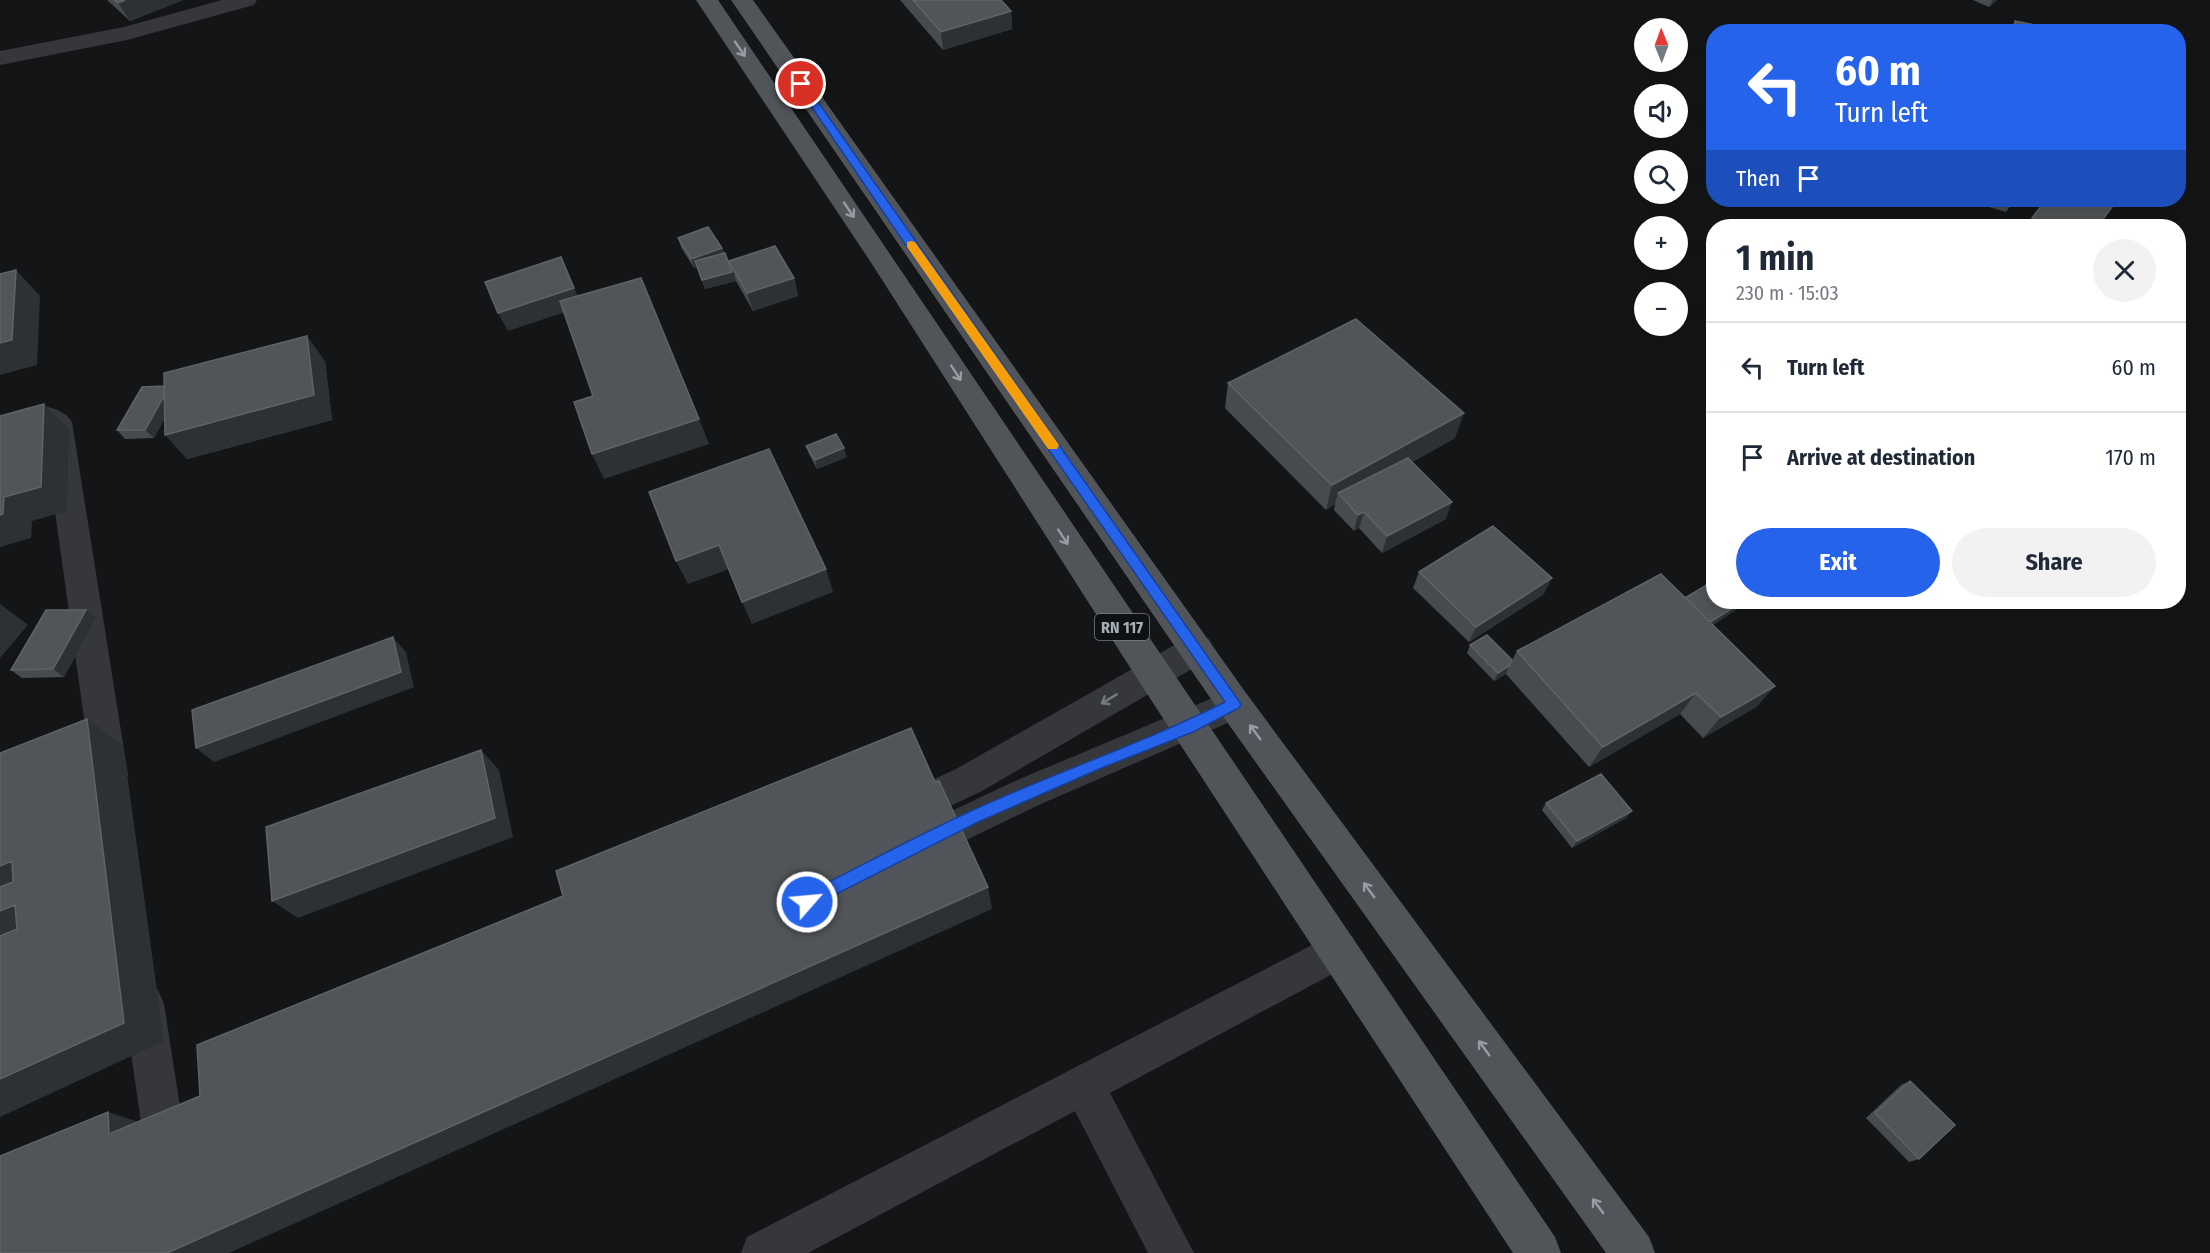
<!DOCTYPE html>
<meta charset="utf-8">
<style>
:root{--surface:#fff;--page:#f2f2f3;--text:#1f2937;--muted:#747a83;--line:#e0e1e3;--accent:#2563eb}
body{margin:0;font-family:"Fira Sans Condensed",sans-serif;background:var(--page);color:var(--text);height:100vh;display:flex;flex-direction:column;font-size:22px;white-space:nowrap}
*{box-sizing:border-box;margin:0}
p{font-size:20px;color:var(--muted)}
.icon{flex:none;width:33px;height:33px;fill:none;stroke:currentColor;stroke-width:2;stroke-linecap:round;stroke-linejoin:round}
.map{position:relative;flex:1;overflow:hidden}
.side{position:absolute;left:1706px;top:219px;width:480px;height:390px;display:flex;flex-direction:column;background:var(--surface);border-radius:24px;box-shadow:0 3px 15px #0003}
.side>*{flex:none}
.banner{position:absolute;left:1706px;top:24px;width:480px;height:183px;border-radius:24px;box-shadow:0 3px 15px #0003;background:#2563eb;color:#fff;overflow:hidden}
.needle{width:39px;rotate:359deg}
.controls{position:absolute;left:1634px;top:18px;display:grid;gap:12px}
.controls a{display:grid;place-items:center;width:54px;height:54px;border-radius:50%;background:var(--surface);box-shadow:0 3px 15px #0003;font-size:30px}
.pin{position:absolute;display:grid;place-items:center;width:51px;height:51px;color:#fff;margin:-26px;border:3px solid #fff;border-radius:50%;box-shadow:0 2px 6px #0007}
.me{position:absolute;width:66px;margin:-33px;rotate:63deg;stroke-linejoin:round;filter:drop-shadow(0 0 4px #0008)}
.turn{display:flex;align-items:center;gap:21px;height:126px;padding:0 30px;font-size:27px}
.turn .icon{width:78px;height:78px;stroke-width:2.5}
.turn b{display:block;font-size:42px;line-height:51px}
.then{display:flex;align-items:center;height:57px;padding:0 30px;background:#0003;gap:12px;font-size:22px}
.round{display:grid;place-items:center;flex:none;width:63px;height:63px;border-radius:32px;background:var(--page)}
.overview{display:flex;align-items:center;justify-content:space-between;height:102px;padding:0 30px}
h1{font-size:36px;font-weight:700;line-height:45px}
.cta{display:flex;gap:12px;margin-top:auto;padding:12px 30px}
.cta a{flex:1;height:69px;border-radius:36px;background:var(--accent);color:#fff;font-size:24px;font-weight:700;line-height:69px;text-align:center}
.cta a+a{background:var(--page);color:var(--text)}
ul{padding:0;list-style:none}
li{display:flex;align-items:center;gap:18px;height:90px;padding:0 30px;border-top:2px solid var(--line)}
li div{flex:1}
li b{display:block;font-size:22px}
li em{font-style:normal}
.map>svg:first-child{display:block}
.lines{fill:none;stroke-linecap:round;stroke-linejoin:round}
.minor{fill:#35373b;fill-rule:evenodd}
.primary{fill:#51555a;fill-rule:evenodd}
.wall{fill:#474b4e}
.shaded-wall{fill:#2e3133}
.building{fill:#515559;stroke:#5f6368;stroke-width:1.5}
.oneway{stroke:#959da4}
.oneway2{stroke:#73797f}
.route{fill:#2563eb;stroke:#184099;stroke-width:1.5}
.slow{fill:#f59e0b}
.labels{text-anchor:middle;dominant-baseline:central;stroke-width:5;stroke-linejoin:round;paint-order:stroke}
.shield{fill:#0f1011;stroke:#797f84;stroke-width:1.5}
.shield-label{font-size:16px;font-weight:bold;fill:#a6afb6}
</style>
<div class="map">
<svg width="2210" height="1253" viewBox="0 0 2210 1253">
<rect width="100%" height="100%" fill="#141516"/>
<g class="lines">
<path class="minor" d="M222,0H257L254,5L127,40L0,65V51L124,27Z
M44,406C56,409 65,411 72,422L128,775L123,786L110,791L97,786L92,775L43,427L29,428L0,438V416L29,407Z
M1197,635L1209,639L1214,649L1209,659L982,791L904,828L891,823L886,811L891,799L956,769L1185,639Z
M1234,689L1246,693L1251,704L1246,715L1041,804L931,857L918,862L905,857L900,845L905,833L1015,781Z
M1339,931L1353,937L1358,950L1353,963L1110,1093L1194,1253H1148L1075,1111L808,1253H741L747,1237Z
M144,984L158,990L164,1004L188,1158L182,1173L167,1179L152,1173L146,1158L124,1004L130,990Z"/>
<path class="primary" d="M696,0H718L1555,1237L1561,1253H1513L1140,683L870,261Z
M731,0H753L1246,693L1649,1237L1655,1253H1606L1222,715Z"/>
</g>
<path class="wall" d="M107,0H183L130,21Z
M900,0H1001L1011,11L1012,29L943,50Z
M1973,0H1997L1989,7Z
M2015,21L2064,32H2008Z
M1966,200H2014L2006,212Z
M2046,200L2098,226H2026Z
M678,238L722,248L731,266L729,261L794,278L798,296L753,311L736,281L705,289L697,267L694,268L681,247Z
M325,361L332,420L187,459L164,419L154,438L125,439L117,430L164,386Z
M1228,383L1455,438L1412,462L1446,519L1382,553L1359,528L1354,531L1334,510L1335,504L1326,510L1225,408Z
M806,446L847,457L817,469L809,454Z
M1419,572L1544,594L1469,642L1413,588Z
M1685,598L1713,602H1748L1713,625L1775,686L1756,707L1703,738L1680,714L1589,767L1506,674L1494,681L1467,653L1470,645L1512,660L1517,651Z
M96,618L64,677L22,678L11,670Z
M1546,803L1632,811L1626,818L1572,848L1542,810Z
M1910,1081L1919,1159L1909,1162L1866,1118L1901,1085Z"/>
<path class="shaded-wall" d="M125,0H183L130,21L118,3Z
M1993,0H1997L1989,7Z
M1011,11L1012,29L943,50L941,32Z
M722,248L725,257L694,268L691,259Z
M16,270L40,296L37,365L0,375V343Z
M733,271L736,281L705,289L702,280Z
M794,278L798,296L753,311L747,293Z
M574,288L583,306L508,331L498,313Z
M307,336L325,361L332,420L187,459L165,435Z
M170,386L178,395L154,438L145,430Z
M44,404L69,429L67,511L32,521L31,538L0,547V515L4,497Z
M1464,413L1455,438L1344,500L1338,493L1335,504L1326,510L1332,485Z
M699,419L709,444L604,479L592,454Z
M844,448L847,457L817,469L815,460Z
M1452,502L1446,519L1382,553L1387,536Z
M1364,512L1359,528L1354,531L1358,515Z
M719,545L729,569L688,584L676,561Z
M826,569L833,592L752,624L742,602Z
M1552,578L1544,594L1469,642L1476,627Z
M1743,602H1748L1701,633L1706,625Z
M0,604L28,625L0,658Z
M86,610L96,618L64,677L53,669Z
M393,637L406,652L414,687L214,762L196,748Z
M1509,666L1506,674L1494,681L1498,673Z
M1775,686L1756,707L1703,738L1721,717Z
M1696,693L1680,714L1589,767L1603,747Z
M87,719L123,745L164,1041L0,1117V1079Z
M481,750L499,770L513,837L298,918L272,901Z
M1632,811L1626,818L1572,848L1577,841Z
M12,861L53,884L0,907V866Z
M988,887L992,909L229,1253H167Z
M15,905L57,926L0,946V911Z
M108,1112L151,1126L109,1134Z"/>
<path class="building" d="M114,0H125L118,3Z
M913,0H1001L1011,11L941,32Z
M2015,21L2064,31V32H2015Z
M2046,200H2117L2098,226H2051L2032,218Z
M708,227L722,248L691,259L678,238Z
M775,246L794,278L747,293L729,261Z
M725,253L732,272L702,280L695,261Z
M561,257L574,288L498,313L485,282Z
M16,270L12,340L0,343V274Z
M641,278L699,419L592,454L574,402L593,396L560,301Z
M1356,319L1464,413L1332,485L1228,383Z
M307,336L314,395L165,435L164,373Z
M164,386V396L145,430H117L142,387Z
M44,404L41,487L4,497L3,514L0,515V416Z
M836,434L844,448L815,460L806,446Z
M769,449L826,569L742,602L719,545L676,561L649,492Z
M1408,458L1452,502L1387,536L1364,512L1358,515L1338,493Z
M1493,526L1552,578L1476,627L1419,572Z
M1661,574L1775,686L1721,717L1696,693L1603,747L1517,651Z
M1713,581V602H1743L1710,622L1685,598Z
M46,610H86L53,669L11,670Z
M1487,635L1512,660L1509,666L1498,673L1470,645Z
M393,637L401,672L196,748L192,710Z
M87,719L124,1023L0,1079V936L17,929L15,905L0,911V887L13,882L12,861L0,866V753Z
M911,728L935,782L939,781L988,887L167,1253H0V1156L108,1112L109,1134L200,1096L197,1045L563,896L556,871Z
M481,750L495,818L272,901L266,827Z
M1601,774L1632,811L1577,841L1546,803Z
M1910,1081L1955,1125L1919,1159L1875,1113Z"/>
<defs><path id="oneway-shaft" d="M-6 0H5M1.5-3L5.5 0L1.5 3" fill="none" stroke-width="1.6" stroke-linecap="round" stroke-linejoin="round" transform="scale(1.5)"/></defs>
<g class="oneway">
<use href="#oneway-shaft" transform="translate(740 49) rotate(56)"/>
<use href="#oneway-shaft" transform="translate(849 210) rotate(56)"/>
<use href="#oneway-shaft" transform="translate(956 373) rotate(57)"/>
<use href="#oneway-shaft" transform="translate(1063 537) rotate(57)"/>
<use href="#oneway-shaft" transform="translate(1255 732) rotate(-126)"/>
<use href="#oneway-shaft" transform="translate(1369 890) rotate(-126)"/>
<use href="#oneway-shaft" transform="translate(1484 1048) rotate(-126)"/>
<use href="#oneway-shaft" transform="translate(1598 1206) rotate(-126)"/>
</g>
<use class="oneway2" href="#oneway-shaft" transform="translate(1109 699) rotate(149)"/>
<path class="route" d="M798,82H804L1241,704L1239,708L1193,732L1099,769L978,822L807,909L801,907L799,902L801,896C857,868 912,838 969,812C1053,773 1142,744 1225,702L905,244L796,84Z"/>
<path class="slow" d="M911,241L915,242L1057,442L1059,445L1057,449H1048L907,247V242Z"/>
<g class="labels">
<rect class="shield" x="1095" y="614" width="54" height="26" rx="4.5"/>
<g class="shield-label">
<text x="1122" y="627">RN 117</text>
</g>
</g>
</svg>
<div class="controls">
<a><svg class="needle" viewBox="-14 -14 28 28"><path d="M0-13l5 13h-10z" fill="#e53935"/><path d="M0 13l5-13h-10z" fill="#747a83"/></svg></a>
<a><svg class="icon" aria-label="sound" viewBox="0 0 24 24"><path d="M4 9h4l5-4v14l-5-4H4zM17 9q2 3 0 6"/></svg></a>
<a><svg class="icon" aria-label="search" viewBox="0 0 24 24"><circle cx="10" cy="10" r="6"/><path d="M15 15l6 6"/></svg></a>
<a>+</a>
<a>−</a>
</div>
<div class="pin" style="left:801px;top:84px;background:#d93025"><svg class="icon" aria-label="arrive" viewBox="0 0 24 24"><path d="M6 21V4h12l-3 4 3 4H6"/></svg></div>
<svg class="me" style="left:807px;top:902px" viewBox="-20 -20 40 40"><circle r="17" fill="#2563eb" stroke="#fff" stroke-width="3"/><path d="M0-11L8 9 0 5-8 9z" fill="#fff"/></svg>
<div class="banner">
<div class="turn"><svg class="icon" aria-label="left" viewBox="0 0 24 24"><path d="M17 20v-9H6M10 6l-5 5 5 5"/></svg><div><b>60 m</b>Turn left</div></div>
<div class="then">Then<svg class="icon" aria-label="arrive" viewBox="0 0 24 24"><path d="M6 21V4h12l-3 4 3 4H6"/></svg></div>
</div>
<section class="side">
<div class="overview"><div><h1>1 min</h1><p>230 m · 15:03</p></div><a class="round"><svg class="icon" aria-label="close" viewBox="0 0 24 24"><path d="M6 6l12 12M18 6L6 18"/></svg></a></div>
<ul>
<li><svg class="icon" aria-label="left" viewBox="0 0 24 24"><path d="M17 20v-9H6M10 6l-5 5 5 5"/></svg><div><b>Turn left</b></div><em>60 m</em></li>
<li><svg class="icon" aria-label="arrive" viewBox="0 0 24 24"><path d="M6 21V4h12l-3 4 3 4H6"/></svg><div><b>Arrive at destination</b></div><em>170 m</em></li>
</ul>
<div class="cta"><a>Exit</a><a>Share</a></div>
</section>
</div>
